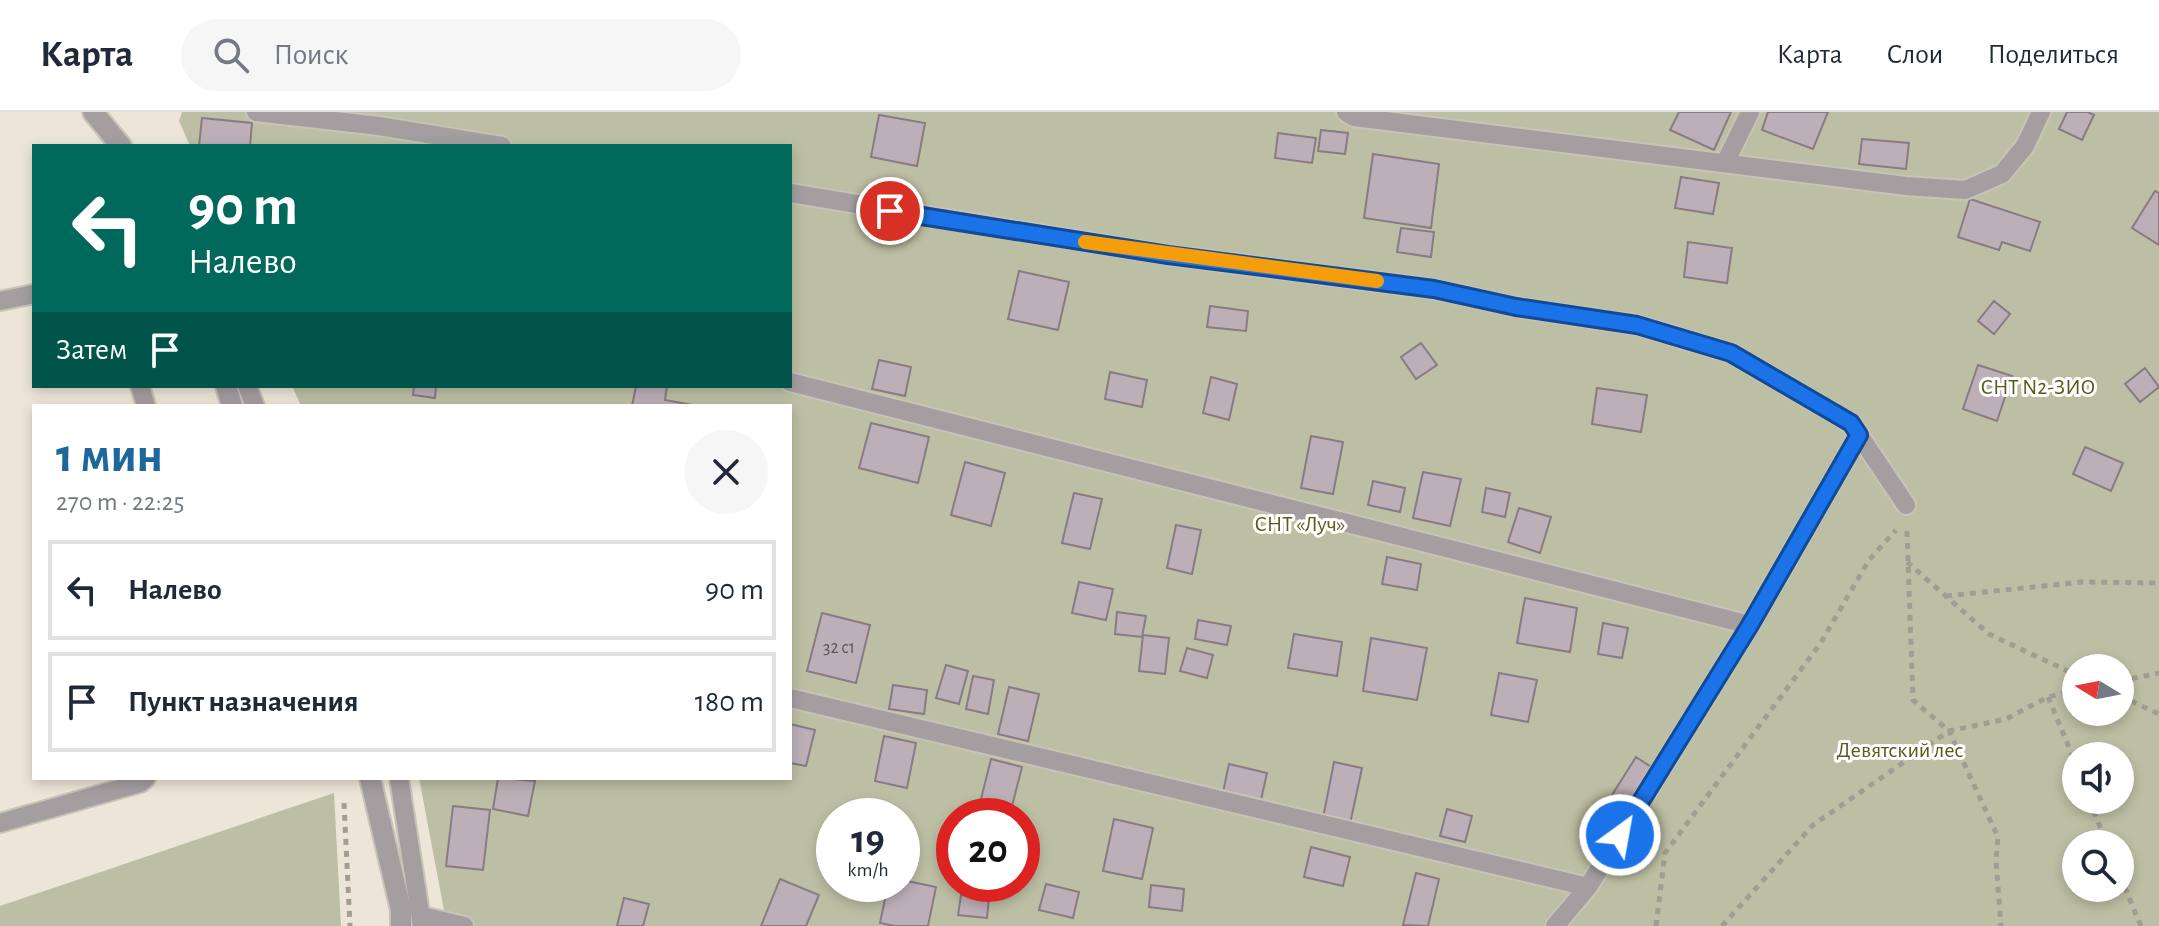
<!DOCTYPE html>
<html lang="ru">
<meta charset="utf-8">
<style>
:root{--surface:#fff;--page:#f6f6f7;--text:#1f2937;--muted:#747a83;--line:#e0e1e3;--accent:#1c689b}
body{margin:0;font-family:"Alegreya Sans",sans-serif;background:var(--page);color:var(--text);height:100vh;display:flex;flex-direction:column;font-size:30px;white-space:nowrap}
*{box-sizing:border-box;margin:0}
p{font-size:26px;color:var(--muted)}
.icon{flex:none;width:44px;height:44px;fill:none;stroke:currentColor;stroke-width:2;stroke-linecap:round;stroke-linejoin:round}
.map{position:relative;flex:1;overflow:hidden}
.drawer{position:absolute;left:32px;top:292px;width:760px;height:376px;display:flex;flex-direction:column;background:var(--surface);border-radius:0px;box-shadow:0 4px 12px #0003}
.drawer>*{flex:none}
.guide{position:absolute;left:32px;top:32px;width:760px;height:244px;border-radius:0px;box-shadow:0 4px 12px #0003;background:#00695c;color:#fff;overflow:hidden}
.needle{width:52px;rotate:280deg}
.tools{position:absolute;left:2062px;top:542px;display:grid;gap:16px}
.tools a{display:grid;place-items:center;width:72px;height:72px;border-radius:50%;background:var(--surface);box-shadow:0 4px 12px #0003;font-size:40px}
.speed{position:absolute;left:816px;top:686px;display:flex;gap:16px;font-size:40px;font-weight:700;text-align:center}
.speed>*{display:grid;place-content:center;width:104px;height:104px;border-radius:50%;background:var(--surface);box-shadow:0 4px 12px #0003;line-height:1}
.speed small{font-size:20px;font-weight:400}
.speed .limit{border:12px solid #d22;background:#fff;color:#111}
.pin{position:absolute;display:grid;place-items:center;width:68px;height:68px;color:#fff;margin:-34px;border:4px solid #fff;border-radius:50%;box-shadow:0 2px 8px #0007}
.me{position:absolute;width:88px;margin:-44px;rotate:32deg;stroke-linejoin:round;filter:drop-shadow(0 0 6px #0008)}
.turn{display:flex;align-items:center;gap:28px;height:168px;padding:0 24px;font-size:36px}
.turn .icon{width:104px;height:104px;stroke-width:2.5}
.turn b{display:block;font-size:56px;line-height:68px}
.then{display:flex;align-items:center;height:76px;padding:0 24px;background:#0003;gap:16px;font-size:30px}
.round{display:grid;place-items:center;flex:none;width:84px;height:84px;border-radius:42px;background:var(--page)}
.overview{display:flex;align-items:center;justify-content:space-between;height:136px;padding:0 24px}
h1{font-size:48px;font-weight:700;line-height:60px;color:var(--accent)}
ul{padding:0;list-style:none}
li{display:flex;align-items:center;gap:24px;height:100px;margin:0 16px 12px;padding:0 8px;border:4px solid var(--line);border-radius:0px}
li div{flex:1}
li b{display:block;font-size:30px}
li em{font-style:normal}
header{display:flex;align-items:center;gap:48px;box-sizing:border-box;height:112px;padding:0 40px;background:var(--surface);border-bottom:2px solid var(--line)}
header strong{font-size:38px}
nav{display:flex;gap:44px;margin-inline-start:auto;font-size:28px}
.search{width:560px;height:72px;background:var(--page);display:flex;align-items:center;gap:20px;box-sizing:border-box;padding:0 28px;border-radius:44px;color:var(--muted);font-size:30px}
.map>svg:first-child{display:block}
.green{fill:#bdbfa4;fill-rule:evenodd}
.building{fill:#bdafb7;stroke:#887b83;stroke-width:2}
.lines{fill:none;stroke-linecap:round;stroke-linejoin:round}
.service-casing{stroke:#c9c3b7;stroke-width:22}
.minor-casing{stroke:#c9c3b7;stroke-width:24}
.path{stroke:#a29d92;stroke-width:5;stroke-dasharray:6 6;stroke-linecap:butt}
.service{stroke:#a59ea0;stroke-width:18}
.minor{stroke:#a59ea0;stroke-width:20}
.route-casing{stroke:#114b97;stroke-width:20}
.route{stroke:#1a73e8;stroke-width:14}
.slow{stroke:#f59e0b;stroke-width:14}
.labels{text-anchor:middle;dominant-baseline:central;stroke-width:6;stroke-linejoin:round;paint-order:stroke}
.number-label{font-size:18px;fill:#5b5553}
.park-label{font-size:22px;fill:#595b1d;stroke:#fff}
</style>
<header>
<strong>Карта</strong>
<div class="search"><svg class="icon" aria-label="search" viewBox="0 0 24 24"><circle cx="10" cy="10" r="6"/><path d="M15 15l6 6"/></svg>Поиск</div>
<nav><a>Карта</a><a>Слои</a><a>Поделиться</a></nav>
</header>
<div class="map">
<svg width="2159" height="814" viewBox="0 0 2159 814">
<rect width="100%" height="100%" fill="#ede6d8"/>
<path class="green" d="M182,0H2159V814H447L419,666H790V294H301L292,274H790V34H190L179,9ZM2076,556H2120V600H2076ZM2076,644H2120V688H2076ZM834,704H902V772H834ZM954,704H1022V772H954ZM2076,732H2120V776H2076Z
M334,681L341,814H0V794Z"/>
<path class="building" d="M1679,0H1731L1714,38L1670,18Z
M1768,0H1828L1813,37L1762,18Z
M2067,0H2088L2094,3L2082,28L2059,17Z
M879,3L925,11L917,54L871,45Z
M202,6L252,11L250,34H199Z
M1321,18L1348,21L1345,42L1318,39Z
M1278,21L1316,26L1312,51L1275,46Z
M1862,27L1909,31L1906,57L1859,52Z
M1373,42L1439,52L1431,116L1364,106Z
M1681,65L1719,71L1713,102L1675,96Z
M2155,79L2159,81V133L2132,116Z
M1970,87L2040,110L2030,139L2002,130L1999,138L1958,125Z
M1401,116L1434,120L1431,145L1397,140Z
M1688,130L1732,136L1727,171L1684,165Z
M1019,159L1069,170L1058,218L1008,207Z
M1994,189L2010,202L1994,222L1978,209Z
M1210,194L1248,199L1246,219L1207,215Z
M1421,231L1437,253L1416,267L1401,245Z
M879,248L911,255L905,284L872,277Z
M1978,253L2012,264L1997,309L1963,297Z
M2145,256L2159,275L2140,290L2125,272Z
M1110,260L1147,268L1142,295L1105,287Z
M1211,265L1237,272L1229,308L1203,301Z
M414,274H436L435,286L413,283Z
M636,274H667L665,288L698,294H632Z
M1597,276L1647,283L1641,320L1592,312Z
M871,311L929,325L918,371L859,356Z
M1311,324L1343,330L1333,382L1301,376Z
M2085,335L2123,351L2111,379L2073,362Z
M965,350L1005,361L991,414L951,403Z
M1423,360L1461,367L1450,414L1413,406Z
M1373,369L1405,376L1400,400L1368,393Z
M1486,376L1510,381L1505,405L1482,400Z
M1074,381L1102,387L1090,437L1062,431Z
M1519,396L1551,405L1540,441L1508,430Z
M1176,413L1201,418L1192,462L1167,456Z
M1387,445L1421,452L1417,478L1382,472Z
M1079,470L1113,477L1106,508L1072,501Z
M1525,486L1577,496L1570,540L1517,531Z
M1117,500L1146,504L1142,525L1115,522Z
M822,501L870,513L856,571L807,559Z
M1198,508L1231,514L1227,533L1195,527Z
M1603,511L1628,516L1622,546L1598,542Z
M1294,522L1342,530L1337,564L1288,556Z
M1143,523L1169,526L1165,562L1139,559Z
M1371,526L1427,536L1417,588L1363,579Z
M1187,536L1213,543L1207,566L1180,559Z
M946,553L968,559L959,592L936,586Z
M1499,561L1537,568L1528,610L1491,603Z
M973,564L994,568L988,602L966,597Z
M893,573L927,578L924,602L889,597Z
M1009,575L1039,582L1028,629L998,622Z
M790,612L815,618L806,654L790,651Z
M884,624L916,631L907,676L875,669Z
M1636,645L1656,658L1633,696L1612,683Z
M991,647L1022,655L1010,702L979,695Z
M1334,650L1362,656L1350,712L1323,706Z
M1229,652L1267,661L1261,688L1223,680Z
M498,666L535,669L528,704L493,697Z
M453,694L490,698L483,758L446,754Z
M1447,697L1472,704L1465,730L1440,724Z
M1114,707L1153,716L1142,767L1103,759Z
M1311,735L1350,745L1343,774L1304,765Z
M1416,761L1439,767L1428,814L1403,813Z
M780,767L819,783L806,814H761Z
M902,768L936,775L928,814H895L880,811L888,772H902Z
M1046,772L1079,780L1073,806L1039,798Z
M1151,773L1184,777L1182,799L1149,795Z
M961,783L989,786L987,806L958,803Z
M624,786L649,792L643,814H617Z"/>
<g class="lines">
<defs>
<path id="service" d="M256,0L379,14L502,34
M1346,0L1354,5L1906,74L1965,78L2002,62L2025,34L2041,0
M1725,51L1750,0
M790,81L1168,143L1434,177L1516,195L1637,213L1731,241L1851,311L1906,393
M0,189L34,182
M790,270L1750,513
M140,274L146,294
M247,274L255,294
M790,586L1588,775
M399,666L422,814
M0,711L140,671L146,666
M422,804L464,814
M1555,814L1588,775L1750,513L1859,323"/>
<path id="minor" d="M93,0L121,34
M226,274L232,294
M370,666L401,798V814"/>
</defs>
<use href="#service" class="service-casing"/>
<use href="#minor" class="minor-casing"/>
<path class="path" d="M1907,419L1913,588L1949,619L2006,607L2048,585L2076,578
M1907,450L1989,522L2076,563
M1946,484L2082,470L2159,471
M2120,569L2159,561
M2120,584L2159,602
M2048,585L2076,652
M2089,688L2107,732
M344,691L350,814
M2120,764L2141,814
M1656,814L1665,741L1820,532L1869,448L1896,418
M1722,814L1813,713L1949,619L1998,725L1996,749L2001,814"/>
<use href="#service" class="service"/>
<use href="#minor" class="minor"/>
</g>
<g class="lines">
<defs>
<path id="route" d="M890,99L1168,143L1434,177L1516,195L1637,213L1731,241L1851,311L1859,323L1750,513L1620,723"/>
</defs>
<use href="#route" class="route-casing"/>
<use href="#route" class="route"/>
<path class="slow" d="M1085,130L1377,169"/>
</g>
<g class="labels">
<g class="number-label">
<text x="839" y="536">32 с1</text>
</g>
<g class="park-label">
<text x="2038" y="275">СНТ N2-ЗИО</text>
<text x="1300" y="412">СНТ «Луч»</text>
<text x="1900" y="638">Девятский лес</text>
</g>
</g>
</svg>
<div class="tools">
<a><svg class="needle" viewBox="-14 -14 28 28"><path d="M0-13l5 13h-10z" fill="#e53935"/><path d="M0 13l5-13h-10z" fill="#747a83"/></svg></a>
<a><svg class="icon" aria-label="sound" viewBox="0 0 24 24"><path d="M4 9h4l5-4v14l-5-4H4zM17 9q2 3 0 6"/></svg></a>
<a><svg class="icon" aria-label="search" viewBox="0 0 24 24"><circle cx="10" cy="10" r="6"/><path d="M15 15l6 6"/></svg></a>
</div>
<div class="speed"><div>19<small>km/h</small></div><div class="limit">20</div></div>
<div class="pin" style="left:890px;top:99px;background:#d93025"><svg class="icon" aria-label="arrive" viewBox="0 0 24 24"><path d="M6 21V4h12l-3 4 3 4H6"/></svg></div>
<svg class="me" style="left:1620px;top:723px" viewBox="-20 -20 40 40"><circle r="17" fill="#1a73e8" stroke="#fff" stroke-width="3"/><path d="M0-11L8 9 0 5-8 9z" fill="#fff"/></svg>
<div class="guide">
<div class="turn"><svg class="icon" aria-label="left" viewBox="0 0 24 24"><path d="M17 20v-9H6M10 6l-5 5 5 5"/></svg><div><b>90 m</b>Налево</div></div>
<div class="then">Затем<svg class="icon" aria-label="arrive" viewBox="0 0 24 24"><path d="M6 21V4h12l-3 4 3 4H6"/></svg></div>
</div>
<section class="drawer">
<div class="overview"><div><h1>1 мин</h1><p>270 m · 22:25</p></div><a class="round"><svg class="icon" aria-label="close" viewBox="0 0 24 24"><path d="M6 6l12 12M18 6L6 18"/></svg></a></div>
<ul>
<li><svg class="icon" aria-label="left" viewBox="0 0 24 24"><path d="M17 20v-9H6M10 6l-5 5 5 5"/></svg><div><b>Налево</b></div><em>90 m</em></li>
<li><svg class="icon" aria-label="arrive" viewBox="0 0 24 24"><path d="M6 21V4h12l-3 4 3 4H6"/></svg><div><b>Пункт назначения</b></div><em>180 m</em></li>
</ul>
</section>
</div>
